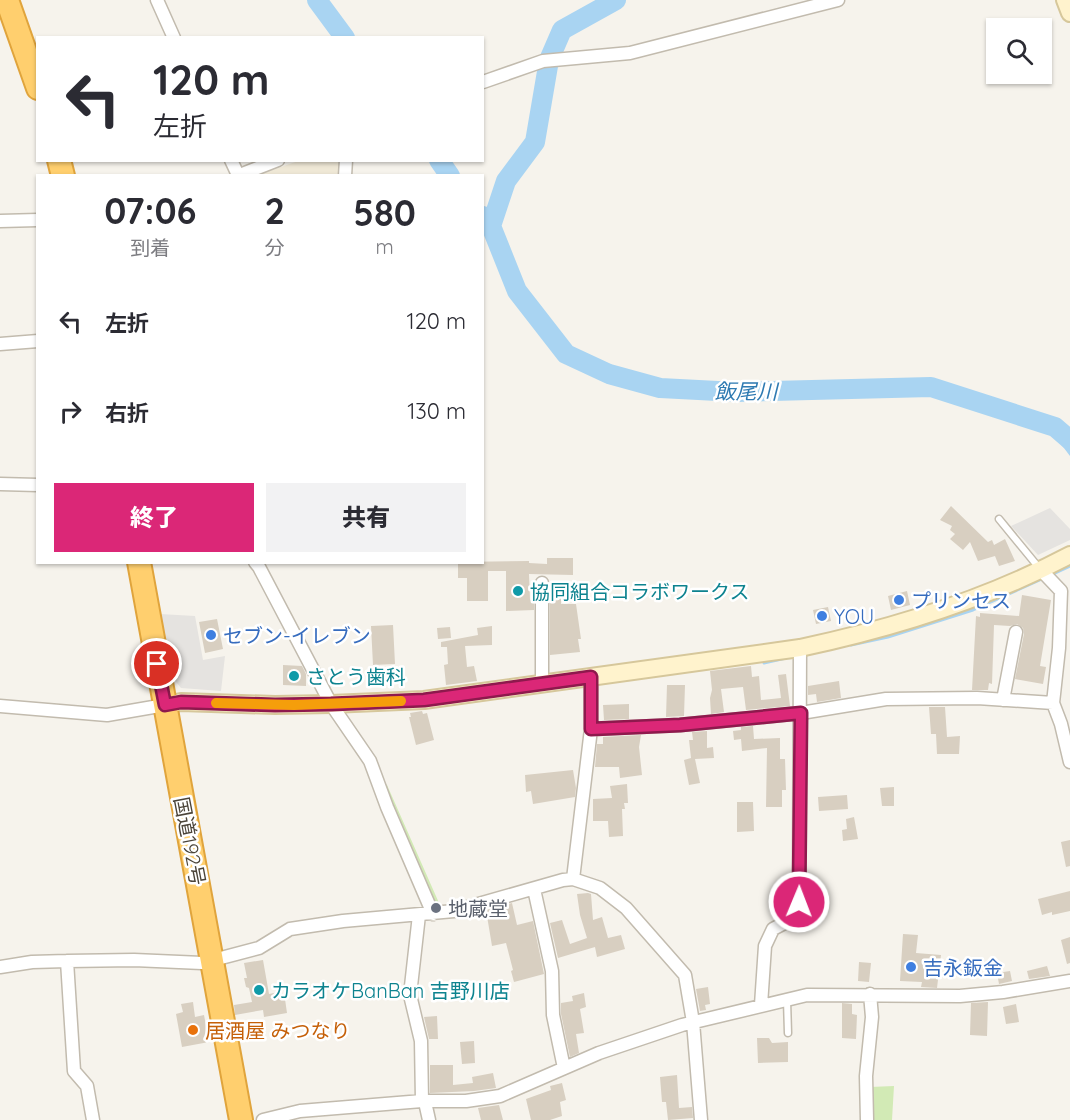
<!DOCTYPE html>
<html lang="ja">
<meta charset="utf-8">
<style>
:root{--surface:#fff;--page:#f2f2f3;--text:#2b2b33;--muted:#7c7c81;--accent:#db2777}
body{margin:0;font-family:Quicksand,"Noto Sans JP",sans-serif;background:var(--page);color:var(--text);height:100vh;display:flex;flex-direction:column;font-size:22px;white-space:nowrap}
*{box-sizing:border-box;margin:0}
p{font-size:20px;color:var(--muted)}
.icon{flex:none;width:33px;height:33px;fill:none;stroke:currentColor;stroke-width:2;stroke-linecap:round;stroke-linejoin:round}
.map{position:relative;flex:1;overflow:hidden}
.drawer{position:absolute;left:36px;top:174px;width:448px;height:390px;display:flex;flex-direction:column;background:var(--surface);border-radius:0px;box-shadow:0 2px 4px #0004}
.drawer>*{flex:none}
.top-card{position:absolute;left:36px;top:36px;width:448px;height:126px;border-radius:0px;box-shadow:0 2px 4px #0004;background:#fff;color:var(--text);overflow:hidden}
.tools{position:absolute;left:986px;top:18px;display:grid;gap:12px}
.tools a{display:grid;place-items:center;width:66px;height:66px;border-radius:0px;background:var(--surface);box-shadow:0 2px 4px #0004;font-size:30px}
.pin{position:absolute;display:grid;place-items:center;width:51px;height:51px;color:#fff;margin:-26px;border:3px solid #fff;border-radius:50%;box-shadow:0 2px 6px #0007}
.me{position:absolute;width:66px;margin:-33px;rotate:1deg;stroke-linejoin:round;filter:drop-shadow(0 0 4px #0008)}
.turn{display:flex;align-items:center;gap:21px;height:126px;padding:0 18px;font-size:27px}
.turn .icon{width:78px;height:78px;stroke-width:2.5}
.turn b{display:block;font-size:42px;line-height:51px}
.eta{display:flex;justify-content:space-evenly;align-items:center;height:102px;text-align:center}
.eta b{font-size:36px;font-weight:800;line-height:42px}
.action{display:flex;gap:12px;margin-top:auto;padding:12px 18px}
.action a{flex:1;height:69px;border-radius:0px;background:var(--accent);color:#fff;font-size:24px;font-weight:800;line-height:69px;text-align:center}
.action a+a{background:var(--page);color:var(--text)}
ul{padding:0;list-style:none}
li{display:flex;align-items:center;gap:18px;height:90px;padding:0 18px}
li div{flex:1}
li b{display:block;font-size:22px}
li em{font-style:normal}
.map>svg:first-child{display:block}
.education{fill:#efe8d6}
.green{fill:#d2eab5}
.parking{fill:#e5e3e0}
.water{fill:#a9d4f2}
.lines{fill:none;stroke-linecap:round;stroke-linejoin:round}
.stream{stroke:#a9d4f2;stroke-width:3}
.river{stroke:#a9d4f2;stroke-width:20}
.building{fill:#d8cfc1}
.lane-casing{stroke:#c2bbae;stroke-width:9}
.street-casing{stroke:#c2bbae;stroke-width:15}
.secondary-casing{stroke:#d6c79b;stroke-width:20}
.highway-casing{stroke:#e0a43c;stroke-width:26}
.lane{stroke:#fff;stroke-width:6}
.street{stroke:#fff;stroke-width:12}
.secondary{stroke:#fff3cd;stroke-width:16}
.highway{stroke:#ffcf6e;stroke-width:22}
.route-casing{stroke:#8e194d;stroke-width:15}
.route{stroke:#db2777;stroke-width:10}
.slow{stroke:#f59e0b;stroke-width:10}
.culture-dot{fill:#0f9aa8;stroke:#fff;stroke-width:2}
.shop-dot{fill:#3f7fe0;stroke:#fff;stroke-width:2}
.worship-dot{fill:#6b7280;stroke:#fff;stroke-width:2}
.food-dot{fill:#e8710a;stroke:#fff;stroke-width:2}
.labels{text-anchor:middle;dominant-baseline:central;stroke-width:5;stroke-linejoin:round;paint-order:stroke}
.culture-label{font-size:20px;fill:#0d838f;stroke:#fff;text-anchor:start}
.shop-label{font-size:20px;fill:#366cbe;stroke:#fff;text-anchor:start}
.street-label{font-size:20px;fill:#4b4439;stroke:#fff}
.worship-label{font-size:20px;fill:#5b616d;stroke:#fff;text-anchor:start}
.food-label{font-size:20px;fill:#c56008;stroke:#fff;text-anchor:start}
.water-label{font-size:21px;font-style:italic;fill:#2e7ab2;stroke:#fff}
</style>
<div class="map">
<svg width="1070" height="1120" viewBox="0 0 1070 1120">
<rect width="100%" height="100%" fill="#f6f3ec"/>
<path class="education" d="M298,161H341L340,175L256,176Z"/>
<path class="green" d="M381,781L387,785L439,903L432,905Z
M894,1086L892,1120H870V1087Z"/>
<path class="parking" d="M1050,508L1070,529V540L1038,555L1011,526Z
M160,614L195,616L203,660L225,656L221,691L181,688L172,677Z"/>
<path class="water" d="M1042,419L1070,432V457V456Z"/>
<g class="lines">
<path class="stream" d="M1051,575L1070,566
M851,645L888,637L973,610L1042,579
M764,663L786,658"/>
<path class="river" d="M317,0L345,38
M439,160L450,176
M483,216L491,226L517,291L566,354L609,374L660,388L737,392L931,387L1055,427L1070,440
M491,226L506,181L535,142L549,60L562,30L616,0"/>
</g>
<path class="building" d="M951,506L988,542L992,540L994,545L1005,539L1015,561L999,566L995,556L978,561L970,542L963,550L950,539L955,534L950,530L952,526L940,520Z
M547,558H573V575L529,574L530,600L534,599V610L506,611V571H488V601H467V578H458V562L529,561V563L547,564Z
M907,591L910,605L891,610L888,596Z
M1022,595L1051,600L1040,666L1046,667L1043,684L1015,679L1024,634L1023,628L1017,624L1010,626L994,625L992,684L989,683L988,690H972L976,616L980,617V613L1019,616Z
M550,598H561V604H576L581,639H578L580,652L550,655Z
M828,607L831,621L816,624L813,610Z
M217,619L223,649L205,653L199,622Z
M393,625L395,664L373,665L371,626Z
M492,626V645L465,646L467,667L474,666L477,681L446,685L444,665L448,664L447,647H441V642L478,635L477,628Z
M450,627L451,638L438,639L437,628Z
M283,665L302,666L306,674V686L283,685Z
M751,666L752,677L759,676L761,700L781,698L778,675L786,674L790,706L746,710L743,687L721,689L724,712L711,714L710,698L712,690L710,671Z
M839,681L841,698L817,702L816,694L808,695V686Z
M667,685H685L684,716L666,717Z
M629,704V719L604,720L603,705Z
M929,707H945L947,737L960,736L959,754H937L936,734H931Z
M422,711L423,714L427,713L434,740L416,745L409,717H411L410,713Z
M753,726L754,739L780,738V759H785L786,790H782V807H766L767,748L742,751L741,739L734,740L733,731L741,730V727Z
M707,731V748L713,747L714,758L695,759L700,783L689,785L684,760L691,758L689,740H693L692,732Z
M641,735L639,747L642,775L620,778L619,767H595L597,744H603V737Z
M573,770L576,788L575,797L533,804L531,791L526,792L525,775Z
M627,784L628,803H624L625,809H622L623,836L609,837L608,821H593V799L612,798L610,786Z
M894,787V806H882L880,788Z
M847,795L848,809L819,811L818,797Z
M737,802H753L754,831L737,832Z
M854,817L858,839L843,841L842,830L847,829L846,819Z
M1070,840V866L1066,867L1061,842Z
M1070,891V911L1052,915V912L1042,915L1038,899Z
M588,893L591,894L593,920L602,917L608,938L621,935L625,949L597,957L595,947L558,958L550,923L562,920L570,944L587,938L580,915L577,894Z
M512,903L517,925L533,921L544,974L514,982L511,971L513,970L506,943L492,946L486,910Z
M903,934L918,935L916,953L941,955L937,988L921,987L922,982L900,981Z
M1070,937V963L1067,964L1061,940Z
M263,960L269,994L279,992L280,1000L285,999L287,1013L264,1017L263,1010L235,1015L234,1005L252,1002L249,988L246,987L244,978H247L244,963Z
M859,962L871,963L869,982L858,981Z
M1047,966L1050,976L1029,979L1027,971Z
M1010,971L1012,981L999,984L997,973Z
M708,987L710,1004L705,1005L706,1010L700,1011L696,989Z
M584,993L586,1007L580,1009L584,1033L576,1034L579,1053L570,1057L561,1014V1003L573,1001L572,996Z
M193,1002L195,1017L204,1015L209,1042L182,1047L176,1014L183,1012L181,1004Z
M988,1002L987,1036L970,1035L971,1003Z
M842,1003L852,1004V1014L857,1015L856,1039L842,1038Z
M1016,1004L1019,1022L1006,1024L1003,1007Z
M437,1016L438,1039H429L424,1017Z
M757,1038H769L772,1043L788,1042V1062L758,1063Z
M474,1041L475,1063L462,1064L460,1042Z
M430,1065H453V1085L473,1083L472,1077L493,1073L496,1088L474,1091L430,1093Z
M677,1075L679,1108L692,1107L693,1118L668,1120L666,1102H662L660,1077Z
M562,1083L566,1100L560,1102L562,1116L550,1120H531L526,1099L551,1090L550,1086Z
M499,1105L503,1120H481L478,1108Z"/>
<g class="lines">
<defs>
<path id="lane" d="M999,519L1040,569
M787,1000L788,1033"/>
<path id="street" d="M157,0L174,38
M483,82L543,61L630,53L838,0
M231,160L238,175
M237,176L278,160
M345,176L346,160
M0,221L38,220
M0,344L38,341
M0,484L38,485
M255,562L259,567L331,704L370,761L387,807L433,914
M1041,570L1061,591L1059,648L1053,703L1061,724L1070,762
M542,683V583
M1003,700L1016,632
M0,706L107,715L165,705
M591,729L680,725L801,713L886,699L977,698L1053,703
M573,879L591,729V677
M534,889L552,971L553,1015L564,1068
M419,915L410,995L421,1041L422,1101
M67,961L74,1071L87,1086L93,1120
M0,967L32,962L67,961L134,960L202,963L259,948L290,929L343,921L454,911L563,880L573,879L600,888L626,908L685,975L693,1022L701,1120
M761,1005L765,946L773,929L792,919L799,902L800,648
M425,1102L429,1120
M263,1120L300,1111L422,1101H466L500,1096L599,1053L682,1025L807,995L960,996L1003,992L1070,981
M867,1120L866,1076L872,1017L870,994"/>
<path id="secondary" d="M1065,0L1070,13
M165,705L181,702L275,705L331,704L424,700L800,648C894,628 985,600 1070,555"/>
<path id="highway" d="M7,0L38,88
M59,160L63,176
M139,562L241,1120"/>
</defs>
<use href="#lane" class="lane-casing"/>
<use href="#street" class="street-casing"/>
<use href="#secondary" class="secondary-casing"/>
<use href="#highway" class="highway-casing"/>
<use href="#lane" class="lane"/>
<use href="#street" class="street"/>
<use href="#secondary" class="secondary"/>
<use href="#highway" class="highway"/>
</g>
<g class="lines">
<defs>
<path id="route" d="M157,664L165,705L181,702L275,705L331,704L424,700L591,677V729L680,725L801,713L799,902"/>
</defs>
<use href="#route" class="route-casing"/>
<use href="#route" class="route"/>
<path class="slow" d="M216,703L294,705L401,701"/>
</g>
<g class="culture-dot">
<circle cx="518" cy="591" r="6"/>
<circle cx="294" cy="676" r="6"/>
<circle cx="259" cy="990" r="6"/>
</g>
<g class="shop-dot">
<circle cx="899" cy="600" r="6"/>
<circle cx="822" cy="616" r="6"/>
<circle cx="211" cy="635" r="6"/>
<circle cx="911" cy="967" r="6"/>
</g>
<circle class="worship-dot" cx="436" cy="908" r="6"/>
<circle class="food-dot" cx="193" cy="1030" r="6"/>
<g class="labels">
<g class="culture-label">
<text x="530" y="591">協同組合コラボワークス</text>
<text x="306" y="676">さとう歯科</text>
<text x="271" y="990">カラオケBanBan 吉野川店</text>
</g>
<g class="shop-label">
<text x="911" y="600">プリンセス</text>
<text x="834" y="616">YOU</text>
<text x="223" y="635">セブン-イレブン</text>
<text x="923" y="967">吉永鈑金</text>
</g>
<g class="street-label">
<text transform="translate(190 841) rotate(79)">国道192号</text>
</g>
<g class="worship-label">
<text x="448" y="908">地蔵堂</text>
</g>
<g class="food-label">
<text x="205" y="1030">居酒屋 みつなり</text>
</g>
<g class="water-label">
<text x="746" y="391">飯尾川</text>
</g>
</g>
</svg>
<div class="tools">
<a><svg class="icon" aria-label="search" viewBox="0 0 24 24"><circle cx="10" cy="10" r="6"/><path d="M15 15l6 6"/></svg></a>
</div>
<div class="pin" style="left:157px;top:664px;background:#d93025"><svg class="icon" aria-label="arrive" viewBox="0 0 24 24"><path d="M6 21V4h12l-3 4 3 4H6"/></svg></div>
<svg class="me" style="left:799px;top:902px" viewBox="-20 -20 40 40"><circle r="17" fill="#db2777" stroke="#fff" stroke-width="3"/><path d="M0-11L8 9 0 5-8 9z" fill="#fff"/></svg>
<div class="top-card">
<div class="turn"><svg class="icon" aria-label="left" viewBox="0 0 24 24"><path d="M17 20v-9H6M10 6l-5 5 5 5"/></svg><div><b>120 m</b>左折</div></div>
</div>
<section class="drawer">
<div class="eta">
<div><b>07:06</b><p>到着</p></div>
<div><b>2</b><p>分</p></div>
<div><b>580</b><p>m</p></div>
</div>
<ul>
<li><svg class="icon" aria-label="left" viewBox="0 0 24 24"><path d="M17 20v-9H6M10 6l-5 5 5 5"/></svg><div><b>左折</b></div><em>120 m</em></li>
<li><svg class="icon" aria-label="right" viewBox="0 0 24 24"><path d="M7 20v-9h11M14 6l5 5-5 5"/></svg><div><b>右折</b></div><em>130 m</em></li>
</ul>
<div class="action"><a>終了</a><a>共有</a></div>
</section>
</div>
